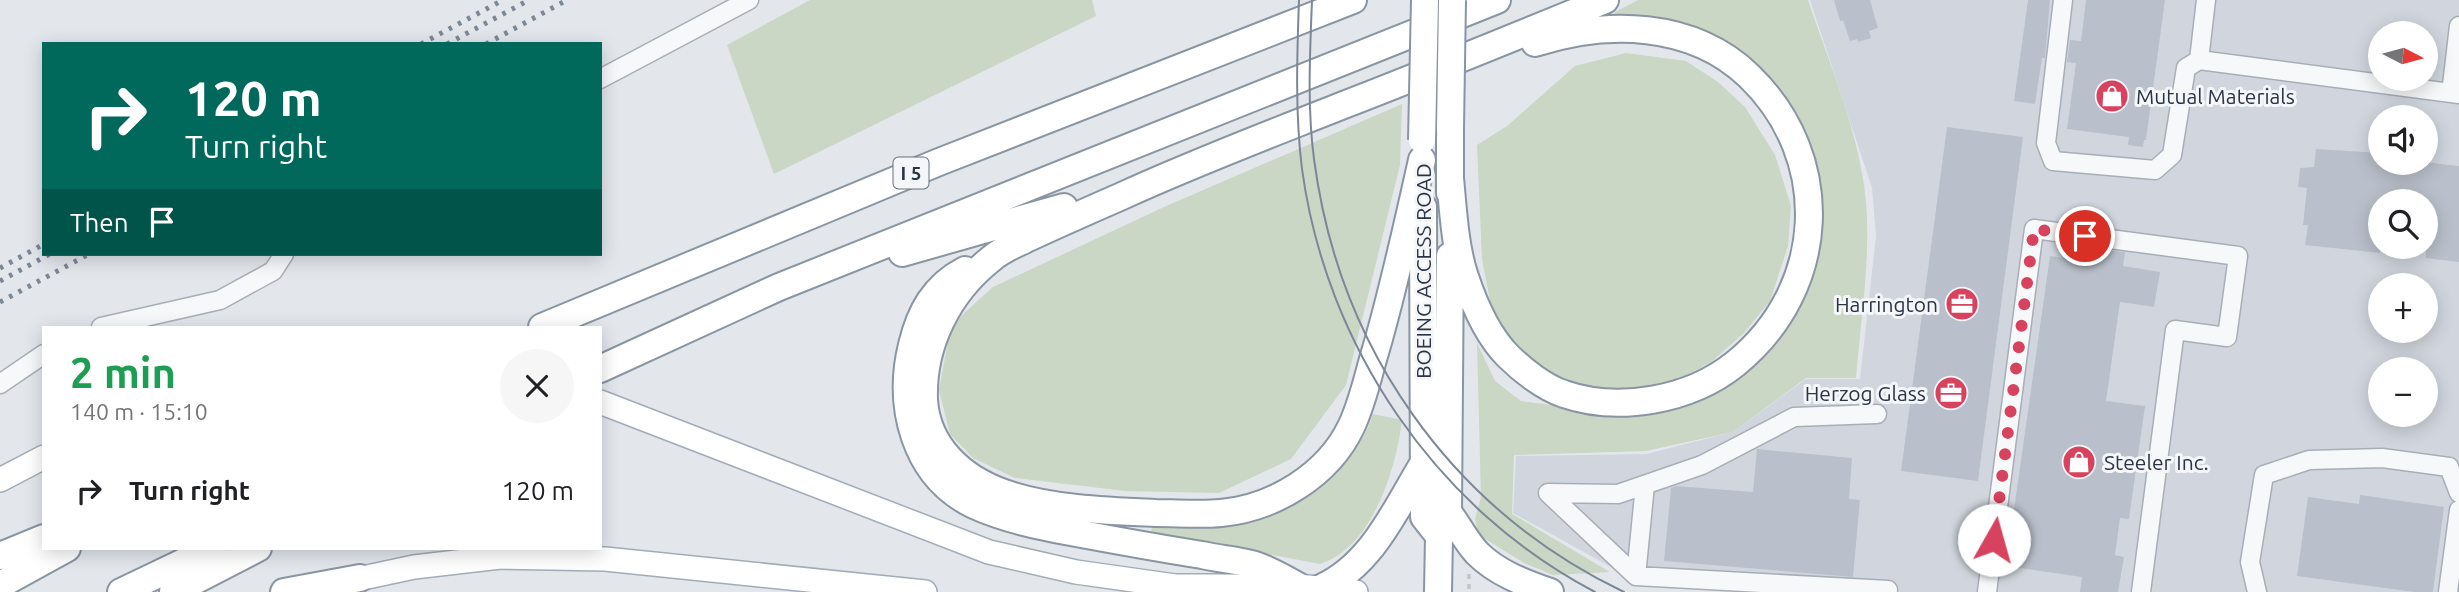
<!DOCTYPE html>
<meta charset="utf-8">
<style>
:root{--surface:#fff;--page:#f6f6f6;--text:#202124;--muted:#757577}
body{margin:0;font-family:Ubuntu,sans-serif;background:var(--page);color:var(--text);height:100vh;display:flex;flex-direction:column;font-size:26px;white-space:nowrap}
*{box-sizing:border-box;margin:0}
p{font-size:23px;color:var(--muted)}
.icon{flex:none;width:38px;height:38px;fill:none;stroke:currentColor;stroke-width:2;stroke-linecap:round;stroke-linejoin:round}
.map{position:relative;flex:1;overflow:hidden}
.details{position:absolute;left:42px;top:326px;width:560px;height:224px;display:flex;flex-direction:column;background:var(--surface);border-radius:0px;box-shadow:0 4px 18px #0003}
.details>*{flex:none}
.banner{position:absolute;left:42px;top:42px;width:560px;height:214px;border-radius:0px;box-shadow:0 4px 18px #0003;background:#00695c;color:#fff;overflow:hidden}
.needle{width:46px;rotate:96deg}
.fabs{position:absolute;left:2368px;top:21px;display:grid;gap:14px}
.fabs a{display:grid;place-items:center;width:70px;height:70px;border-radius:50%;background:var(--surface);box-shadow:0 4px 18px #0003;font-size:35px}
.pin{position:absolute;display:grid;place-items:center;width:60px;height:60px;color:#fff;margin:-30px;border:4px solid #fff;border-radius:50%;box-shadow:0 2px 7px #0007}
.me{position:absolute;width:77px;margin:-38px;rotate:7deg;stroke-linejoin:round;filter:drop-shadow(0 0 5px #0008)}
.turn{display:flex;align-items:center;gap:24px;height:147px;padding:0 28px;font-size:32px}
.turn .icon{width:91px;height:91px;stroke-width:2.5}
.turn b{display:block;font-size:49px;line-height:60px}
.then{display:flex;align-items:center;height:66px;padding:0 28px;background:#0003;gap:14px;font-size:26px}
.round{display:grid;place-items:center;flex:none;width:74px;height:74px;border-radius:37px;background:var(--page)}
.overview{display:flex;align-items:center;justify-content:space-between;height:119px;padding:0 28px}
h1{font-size:42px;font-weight:700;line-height:52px;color:#1e9e55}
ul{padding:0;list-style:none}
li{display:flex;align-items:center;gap:21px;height:91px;padding:0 28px}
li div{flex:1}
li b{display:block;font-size:26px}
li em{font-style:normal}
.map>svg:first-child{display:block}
.built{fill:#d1d6de;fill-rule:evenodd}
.green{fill:#c9d7c4}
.building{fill:#bac0cb}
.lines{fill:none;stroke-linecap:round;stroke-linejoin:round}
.minor-casing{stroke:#a8aeb7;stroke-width:21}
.major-casing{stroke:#a2acb9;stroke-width:26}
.highway-casing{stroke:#8a95a4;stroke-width:30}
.path{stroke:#c2c5cb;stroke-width:3.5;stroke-dasharray:5 5;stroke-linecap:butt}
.minor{stroke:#f7f8fa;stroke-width:18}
.major{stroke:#fff;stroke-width:23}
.highway{stroke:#fff;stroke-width:26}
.tram{stroke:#7c8797;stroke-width:2}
.rail{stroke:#7c8797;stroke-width:5;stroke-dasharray:3.5 7;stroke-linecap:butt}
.highway-bridge-casing{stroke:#8a95a4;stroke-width:30;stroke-linecap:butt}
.highway-bridge{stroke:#fff;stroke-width:26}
.route{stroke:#d7425e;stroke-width:12;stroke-dasharray:0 21.6}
.labels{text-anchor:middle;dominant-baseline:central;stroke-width:6;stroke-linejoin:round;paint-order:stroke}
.shield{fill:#f4f6f9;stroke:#676f7c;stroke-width:2}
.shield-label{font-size:19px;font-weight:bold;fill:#2a3546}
.poi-label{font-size:21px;fill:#2a3546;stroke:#f4f6f9;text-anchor:start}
.street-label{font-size:21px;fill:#2a3546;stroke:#f4f6f9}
</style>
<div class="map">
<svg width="2459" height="592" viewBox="0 0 2459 592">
<rect width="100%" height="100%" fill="#e3e7ec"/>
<path class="built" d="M1810,0H2459V592H1833L1629,577L1513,513L1516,456L1646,454L1733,432L1806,379H1860L1876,236L1872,188ZM2380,33H2426V79H2380ZM2380,117H2426V163H2380ZM2380,201H2426V247H2380ZM2380,285H2426V331H2380ZM2380,369H2426V415H2380Z"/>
<path class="green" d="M810,0H1092L1096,16L774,174L727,45Z
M1638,0H1808C1828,60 1855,122 1864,185C1873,246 1861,316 1856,378H1806L1733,432L1646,451L1514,455L1512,514L1610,572L1553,575L1524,563L1479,535L1475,519L1481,497L1477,343L1495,381L1521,401L1613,413L1742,369L1781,335L1807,283L1817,244L1774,94L1614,17L1615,12Z
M1626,53L1686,61L1718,82L1745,107L1775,155L1791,206L1788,246L1770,301L1744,333L1710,363L1680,378L1654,387L1600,391L1567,384L1535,362L1508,336L1491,306L1482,259L1477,145L1507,126L1575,66Z
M1402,104L1400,165L1346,385L1291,459L1219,493L1125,491L1015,478L973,458L950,434L939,390L951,325L993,287L1164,207Z
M1373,414L1402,420C1396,469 1373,547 1320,564L1151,532L1152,526C1227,532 1297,523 1346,461C1358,446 1368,432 1373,414Z"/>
<path class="building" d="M1834,0H1870L1878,28L1869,31L1871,38L1858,42L1857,39L1850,41L1843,20L1840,21Z
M2028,0H2050L2045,58H2042L2035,104L2014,101Z
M2086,0H2165L2146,140H2144L2143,147L2128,145L2129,137L2067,129L2076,63L2067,62L2070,40L2081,41Z
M1947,127L2023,137L1978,481L1901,471Z
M2316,149L2380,153V163H2432L2459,166V262L2426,258V201H2380V253L2305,245L2308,225H2303L2307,188L2298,187L2300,168L2314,167Z
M2103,250L2125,252L2123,266L2160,272L2154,307L2120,302L2106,401L2145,406L2129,519L2120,518L2115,555L2124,557L2118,592H2080L2082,577L2006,566L2050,256L2101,263Z
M1757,449L1852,458L1849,499L1860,500L1853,577L1664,561L1671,488L1676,486L1753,492Z
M2360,495L2444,507L2433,592H2414L2297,576L2308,497L2359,504Z"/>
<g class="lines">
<defs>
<path id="minor" d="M2063,0L2046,143L2053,161L2155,170L2172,155L2186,68L2199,60L2459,94
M2199,60L2206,0
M600,79L749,0
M2451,93L2459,26
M101,327L220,300L273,271L284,254
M0,384L44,354
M1645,485L1636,576L1548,493L1618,494L1702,465L1794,417L1877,414
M1636,576L1888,590
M1987,592L2034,229L2238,256L2227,337L2175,330L2141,592
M2257,592L2250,562L2264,475L2309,460L2382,458L2449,467L2459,493
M2448,592L2459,510"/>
<path id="major" d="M600,402L989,552L1076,572L1175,586H1298L1356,592
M0,480L44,457
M344,582L414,567L500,557L605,559L925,592"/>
<path id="highway" d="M1450,128V193
M1422,160C1408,223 1394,287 1376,349C1368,375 1363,402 1351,427C1328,475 1274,508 1221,513C1200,515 1178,513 1156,513C1108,511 1049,509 1004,493C962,478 927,447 924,400C922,345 948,293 991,259C1001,250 1014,245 1026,239C1058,224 1090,210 1122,196C1194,163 1268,135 1341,106C1429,72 1517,36 1605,0
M1450,178C1453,209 1455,248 1465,277C1474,304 1487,335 1508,356C1522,370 1545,388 1564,394C1619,413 1690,400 1735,364C1828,289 1834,158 1749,76C1692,21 1606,20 1535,43
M1423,207L1424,517L1439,536
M902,253L1064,207
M965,270C934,286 920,312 912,345C897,406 914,476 974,505C1009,521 1049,528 1087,535C1125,542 1164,549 1202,555C1219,559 1238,560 1255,565C1270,570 1284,578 1298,586
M542,327L939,162L1353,0
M600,369L779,287L1497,0
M1448,512C1458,525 1466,541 1477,553C1497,573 1524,583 1550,592
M0,556L44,538
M0,585L67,548
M1321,588C1372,565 1395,510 1423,464
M121,592L213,548
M173,592L258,548
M284,592L360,578
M1438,592L1439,536L1448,512L1450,256"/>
</defs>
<use href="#minor" class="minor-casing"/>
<use href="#major" class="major-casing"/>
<use href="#highway" class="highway-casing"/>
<path class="path" d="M1469,574V589"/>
<use href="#minor" class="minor"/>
<use href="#major" class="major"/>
<use href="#highway" class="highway"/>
<path class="tram" d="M1299,0C1297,56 1295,113 1302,169C1326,346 1436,509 1595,592
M1312,0C1310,53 1307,106 1314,159C1339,349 1451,509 1624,592"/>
<path class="rail" d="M421,44L503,0
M447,44L529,0
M486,44L567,0
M0,268L44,244
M0,281L50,254
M0,302L89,254"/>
<defs>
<path id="highway-bridge" d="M1450,128L1452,0
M1422,140L1425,0"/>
</defs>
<use href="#highway-bridge" class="highway-bridge-casing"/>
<use href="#highway-bridge" class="highway-bridge"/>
</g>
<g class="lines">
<path class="route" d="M1994,540L2034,229L2085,236"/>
</g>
<defs>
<symbol id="shop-disc" viewBox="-11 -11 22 22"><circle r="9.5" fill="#d7425e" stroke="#f4f6f9"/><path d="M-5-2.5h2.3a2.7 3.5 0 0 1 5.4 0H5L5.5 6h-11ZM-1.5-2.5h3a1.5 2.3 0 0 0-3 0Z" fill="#fff"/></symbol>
<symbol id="office-disc" viewBox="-11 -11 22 22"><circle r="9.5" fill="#d7425e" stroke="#f4f6f9"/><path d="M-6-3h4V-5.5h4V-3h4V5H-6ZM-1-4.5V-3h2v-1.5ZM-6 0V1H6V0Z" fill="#fff"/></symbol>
</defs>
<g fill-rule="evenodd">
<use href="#shop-disc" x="2093" y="77" width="38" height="38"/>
<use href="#office-disc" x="1943" y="285" width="38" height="38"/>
<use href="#office-disc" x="1932" y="374" width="38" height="38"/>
<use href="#shop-disc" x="2060" y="443" width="38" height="38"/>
</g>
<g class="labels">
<rect class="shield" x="893.5" y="157.5" width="35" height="31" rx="5"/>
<g class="shield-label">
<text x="911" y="173">I 5</text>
</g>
<g class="poi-label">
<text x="2136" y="96">Mutual Materials</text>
<text x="1938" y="304" text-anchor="end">Harrington</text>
<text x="1926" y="393" text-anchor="end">Herzog Glass</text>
<text x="2104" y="462">Steeler Inc.</text>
</g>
<g class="street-label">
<text transform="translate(1423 271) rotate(-90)">BOEING ACCESS ROAD</text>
</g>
</g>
</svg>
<div class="fabs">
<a><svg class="needle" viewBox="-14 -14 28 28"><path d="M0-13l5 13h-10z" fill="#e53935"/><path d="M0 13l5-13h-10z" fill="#757577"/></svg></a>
<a><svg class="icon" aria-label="sound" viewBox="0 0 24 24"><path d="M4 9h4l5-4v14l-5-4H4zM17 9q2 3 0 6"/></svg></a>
<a><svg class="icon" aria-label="search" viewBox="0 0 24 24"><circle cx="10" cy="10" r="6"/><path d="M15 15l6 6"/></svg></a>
<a>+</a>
<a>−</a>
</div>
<div class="pin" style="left:2085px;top:236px;background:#d93025"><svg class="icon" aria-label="arrive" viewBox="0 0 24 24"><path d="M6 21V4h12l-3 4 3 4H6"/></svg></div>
<svg class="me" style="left:1994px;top:540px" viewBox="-20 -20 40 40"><circle r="19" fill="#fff"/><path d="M0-13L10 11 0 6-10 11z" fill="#d7425e"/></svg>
<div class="banner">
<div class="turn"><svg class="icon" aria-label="right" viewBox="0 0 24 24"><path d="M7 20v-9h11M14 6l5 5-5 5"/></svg><div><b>120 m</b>Turn right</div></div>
<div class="then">Then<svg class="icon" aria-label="arrive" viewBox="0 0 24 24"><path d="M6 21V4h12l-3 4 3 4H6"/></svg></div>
</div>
<section class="details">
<div class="overview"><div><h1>2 min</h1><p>140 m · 15:10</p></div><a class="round"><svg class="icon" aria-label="close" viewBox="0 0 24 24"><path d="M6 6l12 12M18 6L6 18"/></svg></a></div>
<ul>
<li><svg class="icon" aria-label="right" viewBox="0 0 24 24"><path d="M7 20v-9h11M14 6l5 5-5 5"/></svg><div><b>Turn right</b></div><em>120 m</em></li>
</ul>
</section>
</div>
